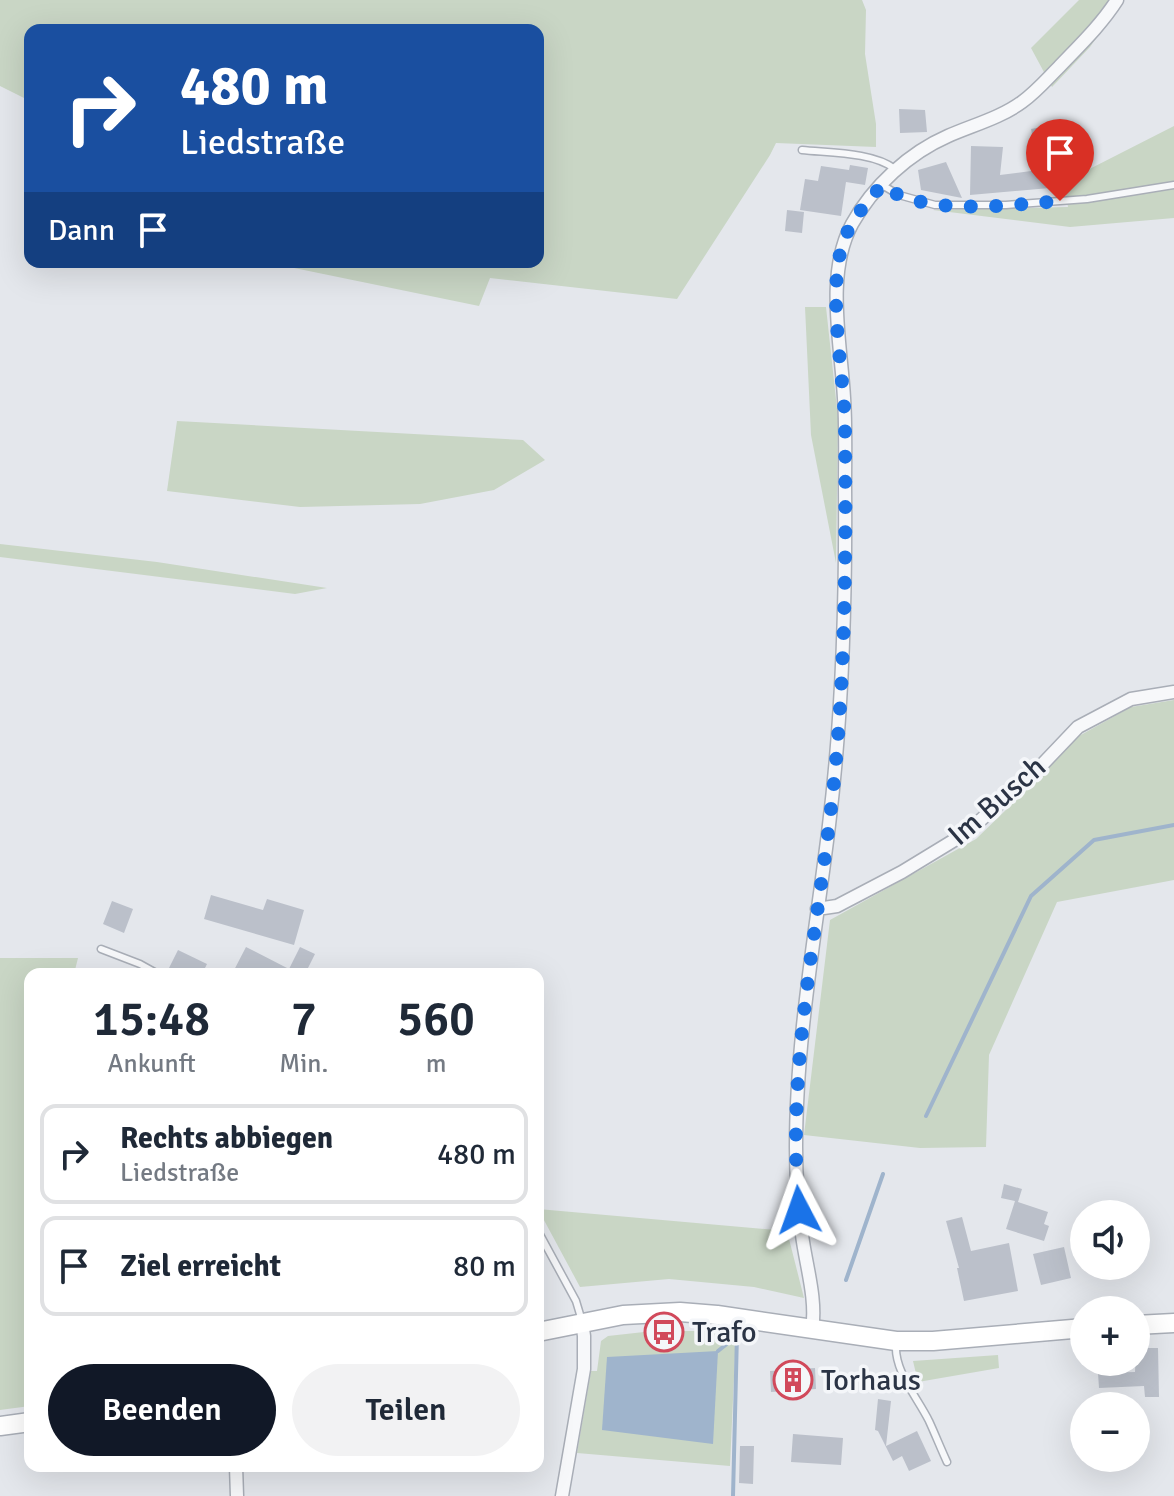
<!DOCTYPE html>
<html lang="de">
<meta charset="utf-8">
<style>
:root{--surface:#fff;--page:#f2f2f3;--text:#1f2937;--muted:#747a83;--line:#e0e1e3;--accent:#111827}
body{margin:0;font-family:Signika,sans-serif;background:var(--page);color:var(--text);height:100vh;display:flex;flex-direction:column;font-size:30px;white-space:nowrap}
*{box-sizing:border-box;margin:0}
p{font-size:26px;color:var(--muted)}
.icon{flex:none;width:44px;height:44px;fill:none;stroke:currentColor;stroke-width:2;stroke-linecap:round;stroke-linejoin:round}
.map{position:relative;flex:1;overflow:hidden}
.details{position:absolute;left:24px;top:968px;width:520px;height:504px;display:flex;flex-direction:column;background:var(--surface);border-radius:16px;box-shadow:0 8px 32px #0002}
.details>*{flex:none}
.guide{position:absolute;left:24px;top:24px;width:520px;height:244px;border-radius:16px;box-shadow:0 8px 32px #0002;background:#1a4fa0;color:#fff;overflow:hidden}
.controls{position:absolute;left:1070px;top:1200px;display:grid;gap:16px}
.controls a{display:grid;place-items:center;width:80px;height:80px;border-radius:50%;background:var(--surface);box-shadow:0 8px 32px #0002;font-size:40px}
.pin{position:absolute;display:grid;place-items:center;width:68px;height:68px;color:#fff;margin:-82px -34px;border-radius:50% 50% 50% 0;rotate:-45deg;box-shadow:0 0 8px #0007}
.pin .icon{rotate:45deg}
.me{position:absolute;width:88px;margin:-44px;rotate:356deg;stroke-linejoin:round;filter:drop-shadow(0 0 6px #0008)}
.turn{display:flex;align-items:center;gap:28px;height:168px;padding:0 24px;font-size:36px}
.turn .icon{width:104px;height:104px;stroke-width:2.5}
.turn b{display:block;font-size:56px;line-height:68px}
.then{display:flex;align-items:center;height:76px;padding:0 24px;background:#0003;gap:16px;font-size:30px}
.eta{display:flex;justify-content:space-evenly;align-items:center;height:136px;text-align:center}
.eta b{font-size:48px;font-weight:600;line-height:56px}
.primary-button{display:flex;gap:16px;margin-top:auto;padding:16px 24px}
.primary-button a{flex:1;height:92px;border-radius:48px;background:var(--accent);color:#fff;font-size:32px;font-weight:600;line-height:92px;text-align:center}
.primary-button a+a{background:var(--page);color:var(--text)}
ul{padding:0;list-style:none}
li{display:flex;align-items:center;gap:24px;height:100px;margin:0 16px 12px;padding:0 8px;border:4px solid var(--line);border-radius:16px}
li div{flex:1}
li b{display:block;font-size:30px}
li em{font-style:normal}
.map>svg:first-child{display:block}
.green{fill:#c9d6c5}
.water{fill:#9fb4cc}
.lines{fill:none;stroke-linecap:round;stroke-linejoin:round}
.stream{stroke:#9fb4cc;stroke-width:4}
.building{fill:#bbc0ca}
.lane-casing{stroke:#a9aeb7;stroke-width:9}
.street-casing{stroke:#a9aeb7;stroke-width:15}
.secondary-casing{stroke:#a9aeb7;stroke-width:21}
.lane{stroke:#f7f8fa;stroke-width:6}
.street{stroke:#f7f8fa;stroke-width:12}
.secondary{stroke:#fff;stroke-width:18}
.route{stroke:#1a73e8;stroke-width:14;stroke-dasharray:0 25.2}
.labels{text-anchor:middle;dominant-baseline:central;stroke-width:7;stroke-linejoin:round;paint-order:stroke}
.street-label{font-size:30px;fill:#2b3445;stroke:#f4f6f9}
.poi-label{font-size:30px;fill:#2b3445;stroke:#f4f6f9;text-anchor:start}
</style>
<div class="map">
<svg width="1174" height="1496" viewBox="0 0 1174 1496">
<rect width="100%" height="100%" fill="#e4e7ec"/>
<path class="green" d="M0,0H862L866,10L865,54L876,124V147L776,143L770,155L677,299L490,278L479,306L265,262H538V30H30V101L0,86Z
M1079,0H1123L1090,47L1052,87L1031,48Z
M1174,126V218L1070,227L933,210L1068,207L1064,182Z
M805,307H826L838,418L836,563L811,435Z
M177,421L523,440L545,460L494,490L420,504L300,507L167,491Z
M0,544L157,562L327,588L295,594L0,557Z
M1174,700V880L1057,902L989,1055L986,1147L920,1148L804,1135L830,920L976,839L1040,777L1079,736L1131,707Z
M0,958H78L74,974H30V1406L0,1410Z
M538,1209L787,1231L804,1298L754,1287L669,1279L580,1287Z
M671,1331H727L736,1332L730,1466L577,1453L591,1371H597L601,1341L608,1336L644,1332L646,1340L672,1338Z
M998,1355L999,1368L918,1382L913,1361Z"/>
<path class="water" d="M718,1351L713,1444L602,1430L607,1357Z"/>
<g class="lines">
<path class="stream" d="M926,1116L1031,896L1094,840L1174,825
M846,1280L883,1174
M718,1351L728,1343
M733,1496L737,1334"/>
</g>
<path class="building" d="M899,109L925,110L927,132L900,133Z
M1052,125L1061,187L970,195L971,146L1003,147L1000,175L1039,170L1031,129Z
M946,162L962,198L921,190L918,170Z
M850,165L868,168L865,185L846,182L841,216L800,210L805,179L818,181L821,166L849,170Z
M787,210L804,212L802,233L785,231Z
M211,895L263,910L267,899L304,910L294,945L204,919Z
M112,901L133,909L124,933L103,924Z
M246,947L289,969L300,947L315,954L305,974H232Z
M178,950L207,964L202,974H166Z
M1004,1184L1022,1189L1018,1202L1048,1212L1044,1224L1049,1226L1044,1241L1006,1229L1015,1201L1001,1198Z
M962,1217L971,1251L1009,1243L1018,1291L964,1301L957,1268H959L946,1221Z
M1064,1247L1071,1278L1041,1285L1033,1254Z
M1136,1348H1158L1159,1397H1145L1144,1386L1099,1388L1098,1373L1135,1372Z
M815,1368L816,1389L771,1392L770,1371Z
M878,1399L891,1401L886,1446L917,1431L931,1461L909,1471L902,1456L893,1461L878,1431L875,1430Z
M793,1434L843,1438L841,1465L791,1462Z
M740,1446H754L753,1484L739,1483Z"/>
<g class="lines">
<defs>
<path id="lane" d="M802,150C829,153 873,152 895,169
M882,185L899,195L935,205H1006L1087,199L1174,185
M101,949L140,964L158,974
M538,1231L576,1301L582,1321
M896,1344C894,1371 917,1397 929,1421C935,1434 941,1449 947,1462"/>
<path id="street" d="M817,909L837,906L902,872L966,833L1039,768L1078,727L1131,699L1174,692
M812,1330C817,1299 806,1266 802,1235C798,1206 796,1176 796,1147C796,1038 816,932 829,825C843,712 846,599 845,486C845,457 846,427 844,398C841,343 825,274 852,224C873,186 909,153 948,136C973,125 1000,118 1022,102C1036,92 1047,79 1059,67C1080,45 1101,25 1117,0
M236,1466L237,1496
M562,1496L584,1369V1336L582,1322"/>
<path id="secondary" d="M1136,1325L1174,1323
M538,1332L623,1315L680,1312L717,1315L896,1341H933L1084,1328
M0,1426L30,1422"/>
</defs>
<use href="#lane" class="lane-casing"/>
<use href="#street" class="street-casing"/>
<use href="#secondary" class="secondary-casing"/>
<use href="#lane" class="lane"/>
<use href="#street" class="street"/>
<use href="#secondary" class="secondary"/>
</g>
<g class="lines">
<path class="route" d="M799,1210C787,1081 813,953 829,825C846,693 846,559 845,426C844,372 826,289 844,240C852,219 867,202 882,185C922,217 1010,205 1060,201"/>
</g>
<defs>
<symbol id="bus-ring" viewBox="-11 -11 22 22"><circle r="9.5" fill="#f4f6f9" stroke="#d1495b" stroke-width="1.5"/><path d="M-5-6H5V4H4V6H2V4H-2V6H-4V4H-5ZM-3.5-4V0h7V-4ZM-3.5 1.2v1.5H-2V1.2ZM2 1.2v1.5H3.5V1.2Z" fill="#d1495b"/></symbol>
<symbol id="building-ring" viewBox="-11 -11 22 22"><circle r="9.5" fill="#f4f6f9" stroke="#d1495b" stroke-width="1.5"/><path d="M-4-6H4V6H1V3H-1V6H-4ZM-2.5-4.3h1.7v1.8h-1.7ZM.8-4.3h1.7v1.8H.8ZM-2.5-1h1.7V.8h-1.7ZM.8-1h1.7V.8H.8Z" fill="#d1495b"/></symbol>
</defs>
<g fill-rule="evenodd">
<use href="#bus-ring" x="642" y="1310" width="44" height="44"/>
<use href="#building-ring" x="771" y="1358" width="44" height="44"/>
</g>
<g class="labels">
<g class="street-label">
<text transform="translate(997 801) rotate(-41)">Im Busch</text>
</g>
<g class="poi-label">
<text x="692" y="1332">Trafo</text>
<text x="821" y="1380">Torhaus</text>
</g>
</g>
</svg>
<div class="controls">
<a><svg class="icon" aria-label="sound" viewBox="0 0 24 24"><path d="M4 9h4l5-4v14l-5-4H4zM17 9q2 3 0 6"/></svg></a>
<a>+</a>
<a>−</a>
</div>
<div class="pin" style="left:1060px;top:201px;background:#d93025"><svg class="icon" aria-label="arrive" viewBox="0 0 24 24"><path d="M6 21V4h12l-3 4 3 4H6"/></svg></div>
<svg class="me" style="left:799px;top:1210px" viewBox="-20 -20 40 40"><path d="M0-17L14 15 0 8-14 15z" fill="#1a73e8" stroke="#fff" stroke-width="4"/></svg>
<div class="guide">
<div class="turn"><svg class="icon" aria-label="right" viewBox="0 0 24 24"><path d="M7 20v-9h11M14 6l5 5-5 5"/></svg><div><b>480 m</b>Liedstraße</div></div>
<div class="then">Dann<svg class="icon" aria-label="arrive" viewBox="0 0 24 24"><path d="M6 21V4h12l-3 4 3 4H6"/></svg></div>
</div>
<section class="details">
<div class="eta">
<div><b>15:48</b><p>Ankunft</p></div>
<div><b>7</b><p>Min.</p></div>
<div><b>560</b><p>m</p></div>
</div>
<ul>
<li><svg class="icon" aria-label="right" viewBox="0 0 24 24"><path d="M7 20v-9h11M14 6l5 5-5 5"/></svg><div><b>Rechts abbiegen</b><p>Liedstraße</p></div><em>480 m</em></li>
<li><svg class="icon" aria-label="arrive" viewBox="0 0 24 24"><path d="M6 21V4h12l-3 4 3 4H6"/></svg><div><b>Ziel erreicht</b></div><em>80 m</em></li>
</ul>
<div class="primary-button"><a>Beenden</a><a>Teilen</a></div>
</section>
</div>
